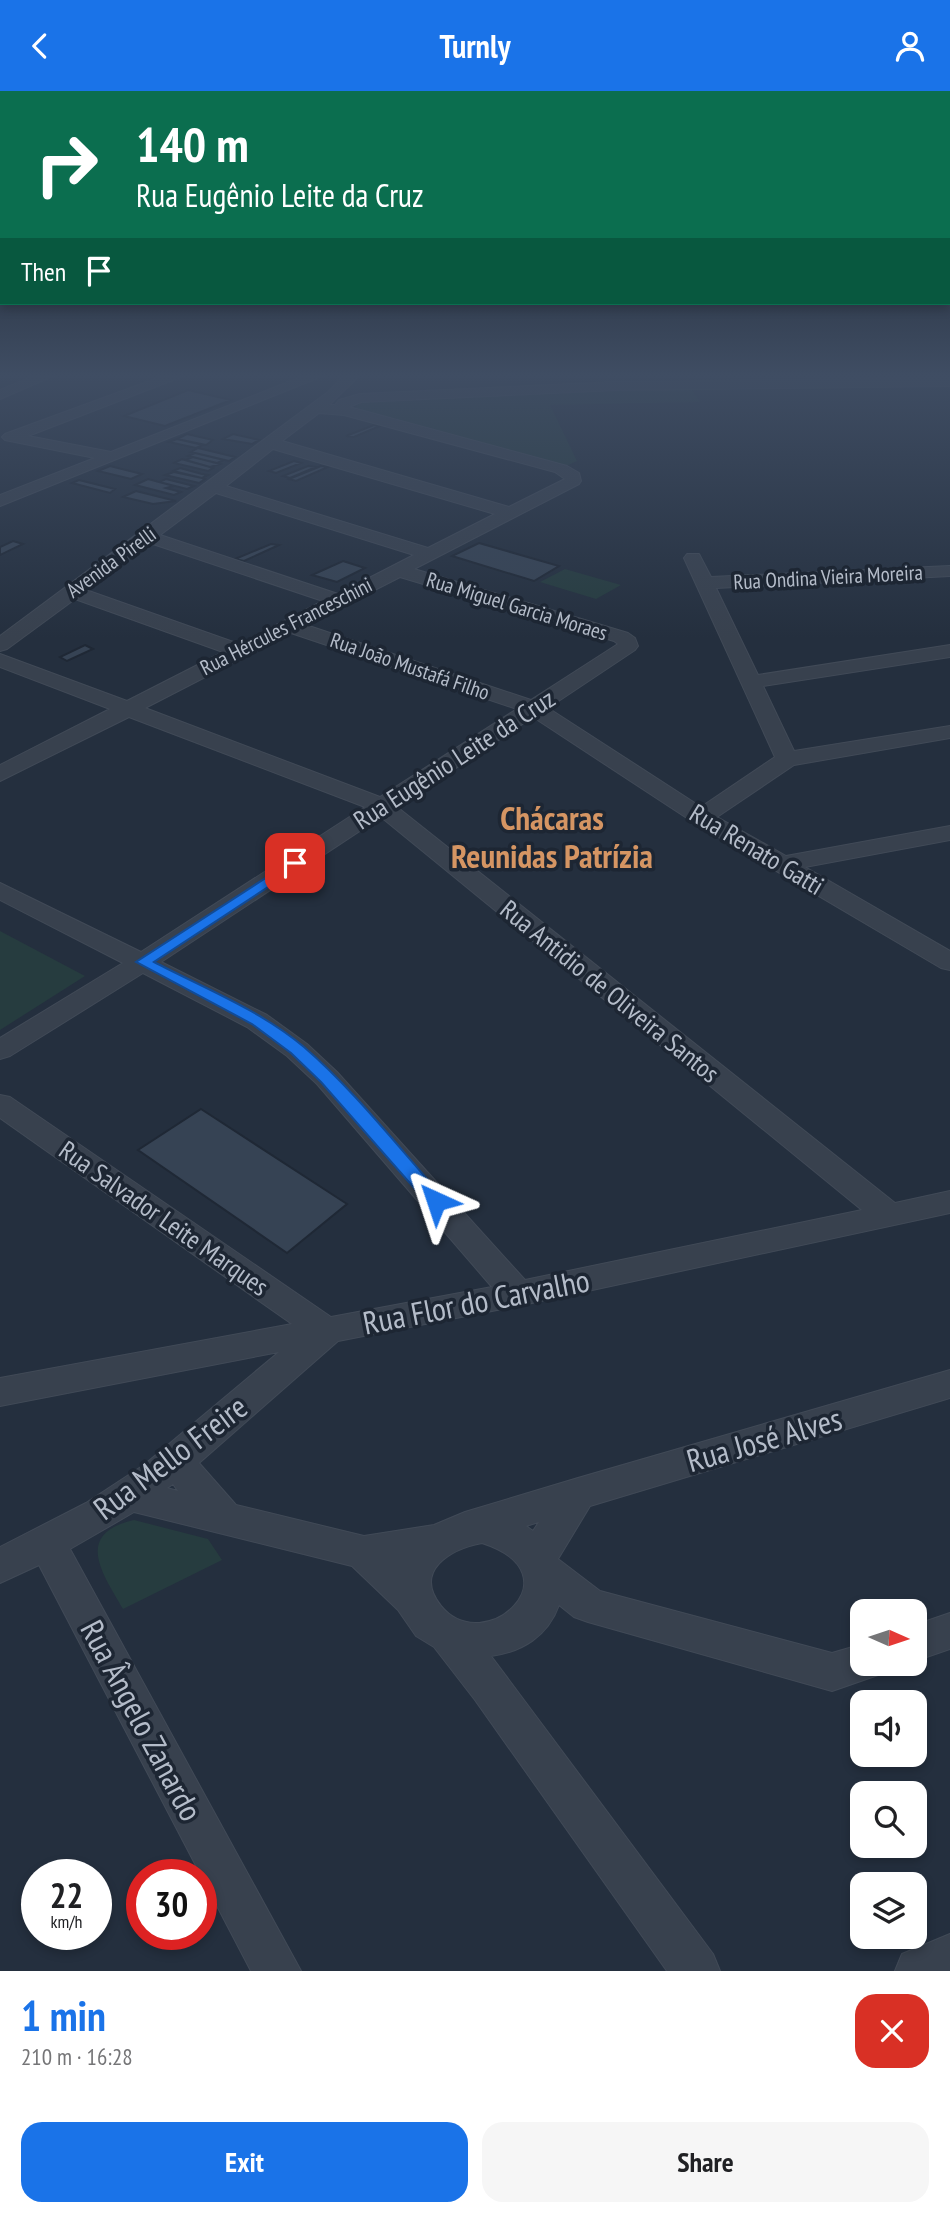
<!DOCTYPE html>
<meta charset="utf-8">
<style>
:root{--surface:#fff;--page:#f6f6f6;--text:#202124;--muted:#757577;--accent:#1a73e8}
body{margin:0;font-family:"PT Sans Narrow",sans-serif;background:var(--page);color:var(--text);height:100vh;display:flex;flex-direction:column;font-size:26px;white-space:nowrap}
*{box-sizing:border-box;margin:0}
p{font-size:23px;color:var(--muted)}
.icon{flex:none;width:38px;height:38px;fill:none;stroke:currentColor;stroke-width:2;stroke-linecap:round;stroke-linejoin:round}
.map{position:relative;height:1880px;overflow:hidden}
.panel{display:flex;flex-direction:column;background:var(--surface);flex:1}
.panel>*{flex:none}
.banner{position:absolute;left:0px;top:0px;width:950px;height:214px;box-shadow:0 4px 10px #0003;background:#0b6e4f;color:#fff;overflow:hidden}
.needle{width:46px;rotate:93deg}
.buttons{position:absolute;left:850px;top:1508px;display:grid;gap:14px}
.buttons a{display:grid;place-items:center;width:77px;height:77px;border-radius:14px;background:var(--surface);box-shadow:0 4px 10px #0003;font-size:35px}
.speed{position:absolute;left:21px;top:1768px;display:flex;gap:14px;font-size:35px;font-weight:700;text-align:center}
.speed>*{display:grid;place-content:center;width:91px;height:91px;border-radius:50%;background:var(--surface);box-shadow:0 4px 10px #0003;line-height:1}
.speed small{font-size:18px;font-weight:400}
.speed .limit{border:10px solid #d22;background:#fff;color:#111}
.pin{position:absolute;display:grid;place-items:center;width:60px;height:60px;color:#fff;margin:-30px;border-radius:14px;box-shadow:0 4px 10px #0006}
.me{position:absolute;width:77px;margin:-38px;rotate:318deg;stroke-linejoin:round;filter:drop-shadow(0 0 5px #0008)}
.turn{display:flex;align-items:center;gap:24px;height:147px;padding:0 21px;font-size:32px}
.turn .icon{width:91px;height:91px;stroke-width:2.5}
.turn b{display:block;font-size:49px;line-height:60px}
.then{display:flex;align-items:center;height:66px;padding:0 21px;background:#0003;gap:14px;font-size:26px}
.round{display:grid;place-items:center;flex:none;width:74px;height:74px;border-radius:21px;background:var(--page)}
.headline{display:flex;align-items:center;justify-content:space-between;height:119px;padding:0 21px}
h1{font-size:42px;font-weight:800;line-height:52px;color:var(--accent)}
.action{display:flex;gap:14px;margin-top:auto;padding:14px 21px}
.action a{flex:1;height:80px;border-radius:21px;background:var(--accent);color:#fff;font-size:28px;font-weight:800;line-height:80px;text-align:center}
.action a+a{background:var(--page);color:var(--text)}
header{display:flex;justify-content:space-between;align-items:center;height:91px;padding:0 21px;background:var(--accent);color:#fff;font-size:32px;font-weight:800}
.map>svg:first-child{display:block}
.green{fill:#263c3f}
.building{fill:#364354;stroke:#1f2835;stroke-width:2}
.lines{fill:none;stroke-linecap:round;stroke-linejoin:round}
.minor-casing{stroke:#414a57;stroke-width:2}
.minor{fill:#38414e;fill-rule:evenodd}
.route{fill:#1a73e8;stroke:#114b97;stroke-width:2}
.labels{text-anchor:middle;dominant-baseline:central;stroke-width:7;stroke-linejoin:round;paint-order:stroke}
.far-street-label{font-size:21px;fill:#b4bcc9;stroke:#1d2633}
.street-label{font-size:26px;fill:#b4bcc9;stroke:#1d2633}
.near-street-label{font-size:32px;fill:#b4bcc9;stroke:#1d2633}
.district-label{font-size:33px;font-weight:bold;fill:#d59563;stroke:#1d2633}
</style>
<header><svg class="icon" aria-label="back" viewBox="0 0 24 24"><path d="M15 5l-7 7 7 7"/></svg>Turnly<svg class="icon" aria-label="person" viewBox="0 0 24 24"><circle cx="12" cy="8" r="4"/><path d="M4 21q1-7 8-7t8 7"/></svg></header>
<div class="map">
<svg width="950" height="1880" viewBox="0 0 950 1880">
<rect width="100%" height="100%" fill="#242f3e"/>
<path class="green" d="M691,297L700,311L550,314L577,370L566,375L365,321L355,316L363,310L542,300Z
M565,478L621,494L596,508L540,491Z
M0,840L85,885L0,939Z
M134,1429L208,1448L222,1469L123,1518C103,1483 73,1443 134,1429Z"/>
<path class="building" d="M188,299L231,309L165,335L124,325Z
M374,334L380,335L354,346L346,345Z
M187,343L213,349L206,354L177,348Z
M233,343L259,349L252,353L223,348Z
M177,348L203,354L196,357L169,351Z
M198,357L227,364L235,366L229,370L191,361Z
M195,362L224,369L217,372L188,365Z
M193,366L220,373L210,376L185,369Z
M182,368L210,376L213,377L208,380L174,372Z
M294,370L301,372L276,382L269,380Z
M110,375L142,383L131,388L98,380Z
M308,375L316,376L290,387L283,385Z
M321,375L328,376L296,390L289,388Z
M180,377L202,383L208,384L202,387L173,380Z
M174,381L202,387L205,388L199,392L165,384Z
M148,388L174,395L166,397L181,401L174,404L135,394Z
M166,388L194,395L187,398L159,391Z
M79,389L115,398L110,402L72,392Z
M136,400L176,410L153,413L123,406Z
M13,450L23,453L0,464V456Z
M479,452L559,475L534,490L452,465Z
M271,453L279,454L244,470L235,468Z
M343,470L365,477L337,491L312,484Z
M85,554L93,558L67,570L60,566Z
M201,1018L347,1113L287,1162L138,1059Z"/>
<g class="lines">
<defs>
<path id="minor" d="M36,284H55L0,308V299Z
M166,284H186L28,345L111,361L306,284H325L0,415V404L95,367L5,349L2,346L5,343Z
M345,284H360L329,314H335L339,309L360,303L616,291L950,287V295L616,299L361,311L349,316L567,375L579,382L581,390L579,393L414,478L628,542L635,547L638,555L635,559L548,617L701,716L775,666L684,467L687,463H699L711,486L950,475V485L716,497L758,584L950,554V566L763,595L794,660L950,635V647L794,674L717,726L786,765L950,735V749L805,776L950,860V879L941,877L693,731L533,626L397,716L895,1112L950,1100V1122L518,1215L338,1250L199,1372L236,1414L364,1445L434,1434L465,1421L578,1387L950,1279V1307L590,1415L558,1468L600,1500L832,1562L863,1553V1573H883L878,1584L832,1600L588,1531L574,1526L559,1514C548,1545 522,1561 491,1565L713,1863L720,1880H667L475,1609L434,1556L416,1545L398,1519L352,1475L134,1421L70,1458L301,1880H251L39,1474L0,1492V1456L86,1412L144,1374L279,1261L0,1315V1287L292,1233L0,1027V1004L10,1006L331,1226L492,1196L317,993L287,965L247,936L143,882L10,965L0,968V947L123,872L0,809V792L141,861L365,716L129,626L0,690V674L110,618L0,576V563L127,610L223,561L75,508L7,558L0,560V545L328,301ZM319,322L344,324L555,381L565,388L509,416L282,350ZM273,358L495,423L428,457L226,395ZM216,402L414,464L338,503L160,444ZM150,452L323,510L239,553L86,499ZM400,486L614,550L618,553L531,609L306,534ZM291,542L517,618L380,706L145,617ZM381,726L862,1119L525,1189L337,981L307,953L267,924L161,871ZM173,1393L178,1400L167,1397ZM539,1431L533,1440L526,1435ZM482,1452C579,1483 484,1568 441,1515C413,1480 450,1458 482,1452Z
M950,1522V1558L915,1570V1534Z
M950,1843V1880H895L902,1863Z"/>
</defs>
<use href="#minor" class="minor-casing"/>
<use href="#minor" class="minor"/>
</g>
<linearGradient id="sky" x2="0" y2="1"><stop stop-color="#141a22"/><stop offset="0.52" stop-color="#3f4d63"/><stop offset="1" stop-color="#3f4d63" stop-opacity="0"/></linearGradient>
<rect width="950" height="547" fill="url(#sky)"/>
<path class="route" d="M295,768L302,772L300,775L154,871C204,897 260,919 304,956C355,1000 398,1056 443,1106L445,1110L443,1115H430L321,991L291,962L252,933L136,871Z"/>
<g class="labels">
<g class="far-street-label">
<text transform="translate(111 471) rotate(-36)">Avenida Pirelli</text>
<text transform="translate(828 486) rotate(-3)">Rua Ondina Vieira Moreira</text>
<text transform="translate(517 515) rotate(17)">Rua Miguel Garcia Moraes</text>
<text transform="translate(286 535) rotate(-27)">Rua Hércules Franceschini</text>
<text transform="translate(410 575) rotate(19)">Rua João Mustafá Filho</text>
</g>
<g class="street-label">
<text transform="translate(454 668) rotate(-33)">Rua Eugênio Leite da Cruz</text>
<text transform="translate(757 758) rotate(31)">Rua Renato Gatti</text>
<text transform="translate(610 900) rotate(39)">Rua Antidio de Oliveira Santos</text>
<text transform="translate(164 1127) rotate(35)">Rua Salvador Leite Marques</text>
</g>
<g class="near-street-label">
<text transform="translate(476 1210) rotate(-11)">Rua Flor do Carvalho</text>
<text transform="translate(764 1348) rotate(-16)">Rua José Alves</text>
<text transform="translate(170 1366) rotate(-37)">Rua Mello Freire</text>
<text transform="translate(142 1629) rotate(62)">Rua Ângelo Zanardo</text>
</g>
<g class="district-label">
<text x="552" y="726">Chácaras<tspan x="552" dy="38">Reunidas Patrízia</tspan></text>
</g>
</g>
</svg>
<div class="buttons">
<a><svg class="needle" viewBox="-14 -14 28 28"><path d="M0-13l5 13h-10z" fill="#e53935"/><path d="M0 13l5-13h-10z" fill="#757577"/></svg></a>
<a><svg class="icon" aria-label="sound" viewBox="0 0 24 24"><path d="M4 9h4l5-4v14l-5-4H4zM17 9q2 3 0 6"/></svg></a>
<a><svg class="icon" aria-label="search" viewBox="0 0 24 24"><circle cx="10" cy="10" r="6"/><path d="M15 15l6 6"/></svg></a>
<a><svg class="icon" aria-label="layers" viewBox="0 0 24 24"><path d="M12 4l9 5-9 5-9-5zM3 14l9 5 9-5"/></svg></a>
</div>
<div class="speed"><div>22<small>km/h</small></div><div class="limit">30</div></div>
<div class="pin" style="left:295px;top:772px;background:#d93025"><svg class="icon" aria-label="arrive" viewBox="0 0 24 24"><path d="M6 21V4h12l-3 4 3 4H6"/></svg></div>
<svg class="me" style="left:436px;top:1110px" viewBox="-20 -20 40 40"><path d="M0-17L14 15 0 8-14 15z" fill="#1a73e8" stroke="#fff" stroke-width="4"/></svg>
<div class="banner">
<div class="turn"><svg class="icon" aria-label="right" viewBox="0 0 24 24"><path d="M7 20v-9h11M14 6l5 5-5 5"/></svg><div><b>140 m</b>Rua Eugênio Leite da Cruz</div></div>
<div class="then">Then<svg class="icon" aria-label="arrive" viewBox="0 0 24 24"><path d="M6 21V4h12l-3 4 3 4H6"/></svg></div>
</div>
</div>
<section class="panel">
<div class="headline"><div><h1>1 min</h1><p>210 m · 16:28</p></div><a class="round" style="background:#d93025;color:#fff"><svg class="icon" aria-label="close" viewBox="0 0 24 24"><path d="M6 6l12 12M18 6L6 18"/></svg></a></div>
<div class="action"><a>Exit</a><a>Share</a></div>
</section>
